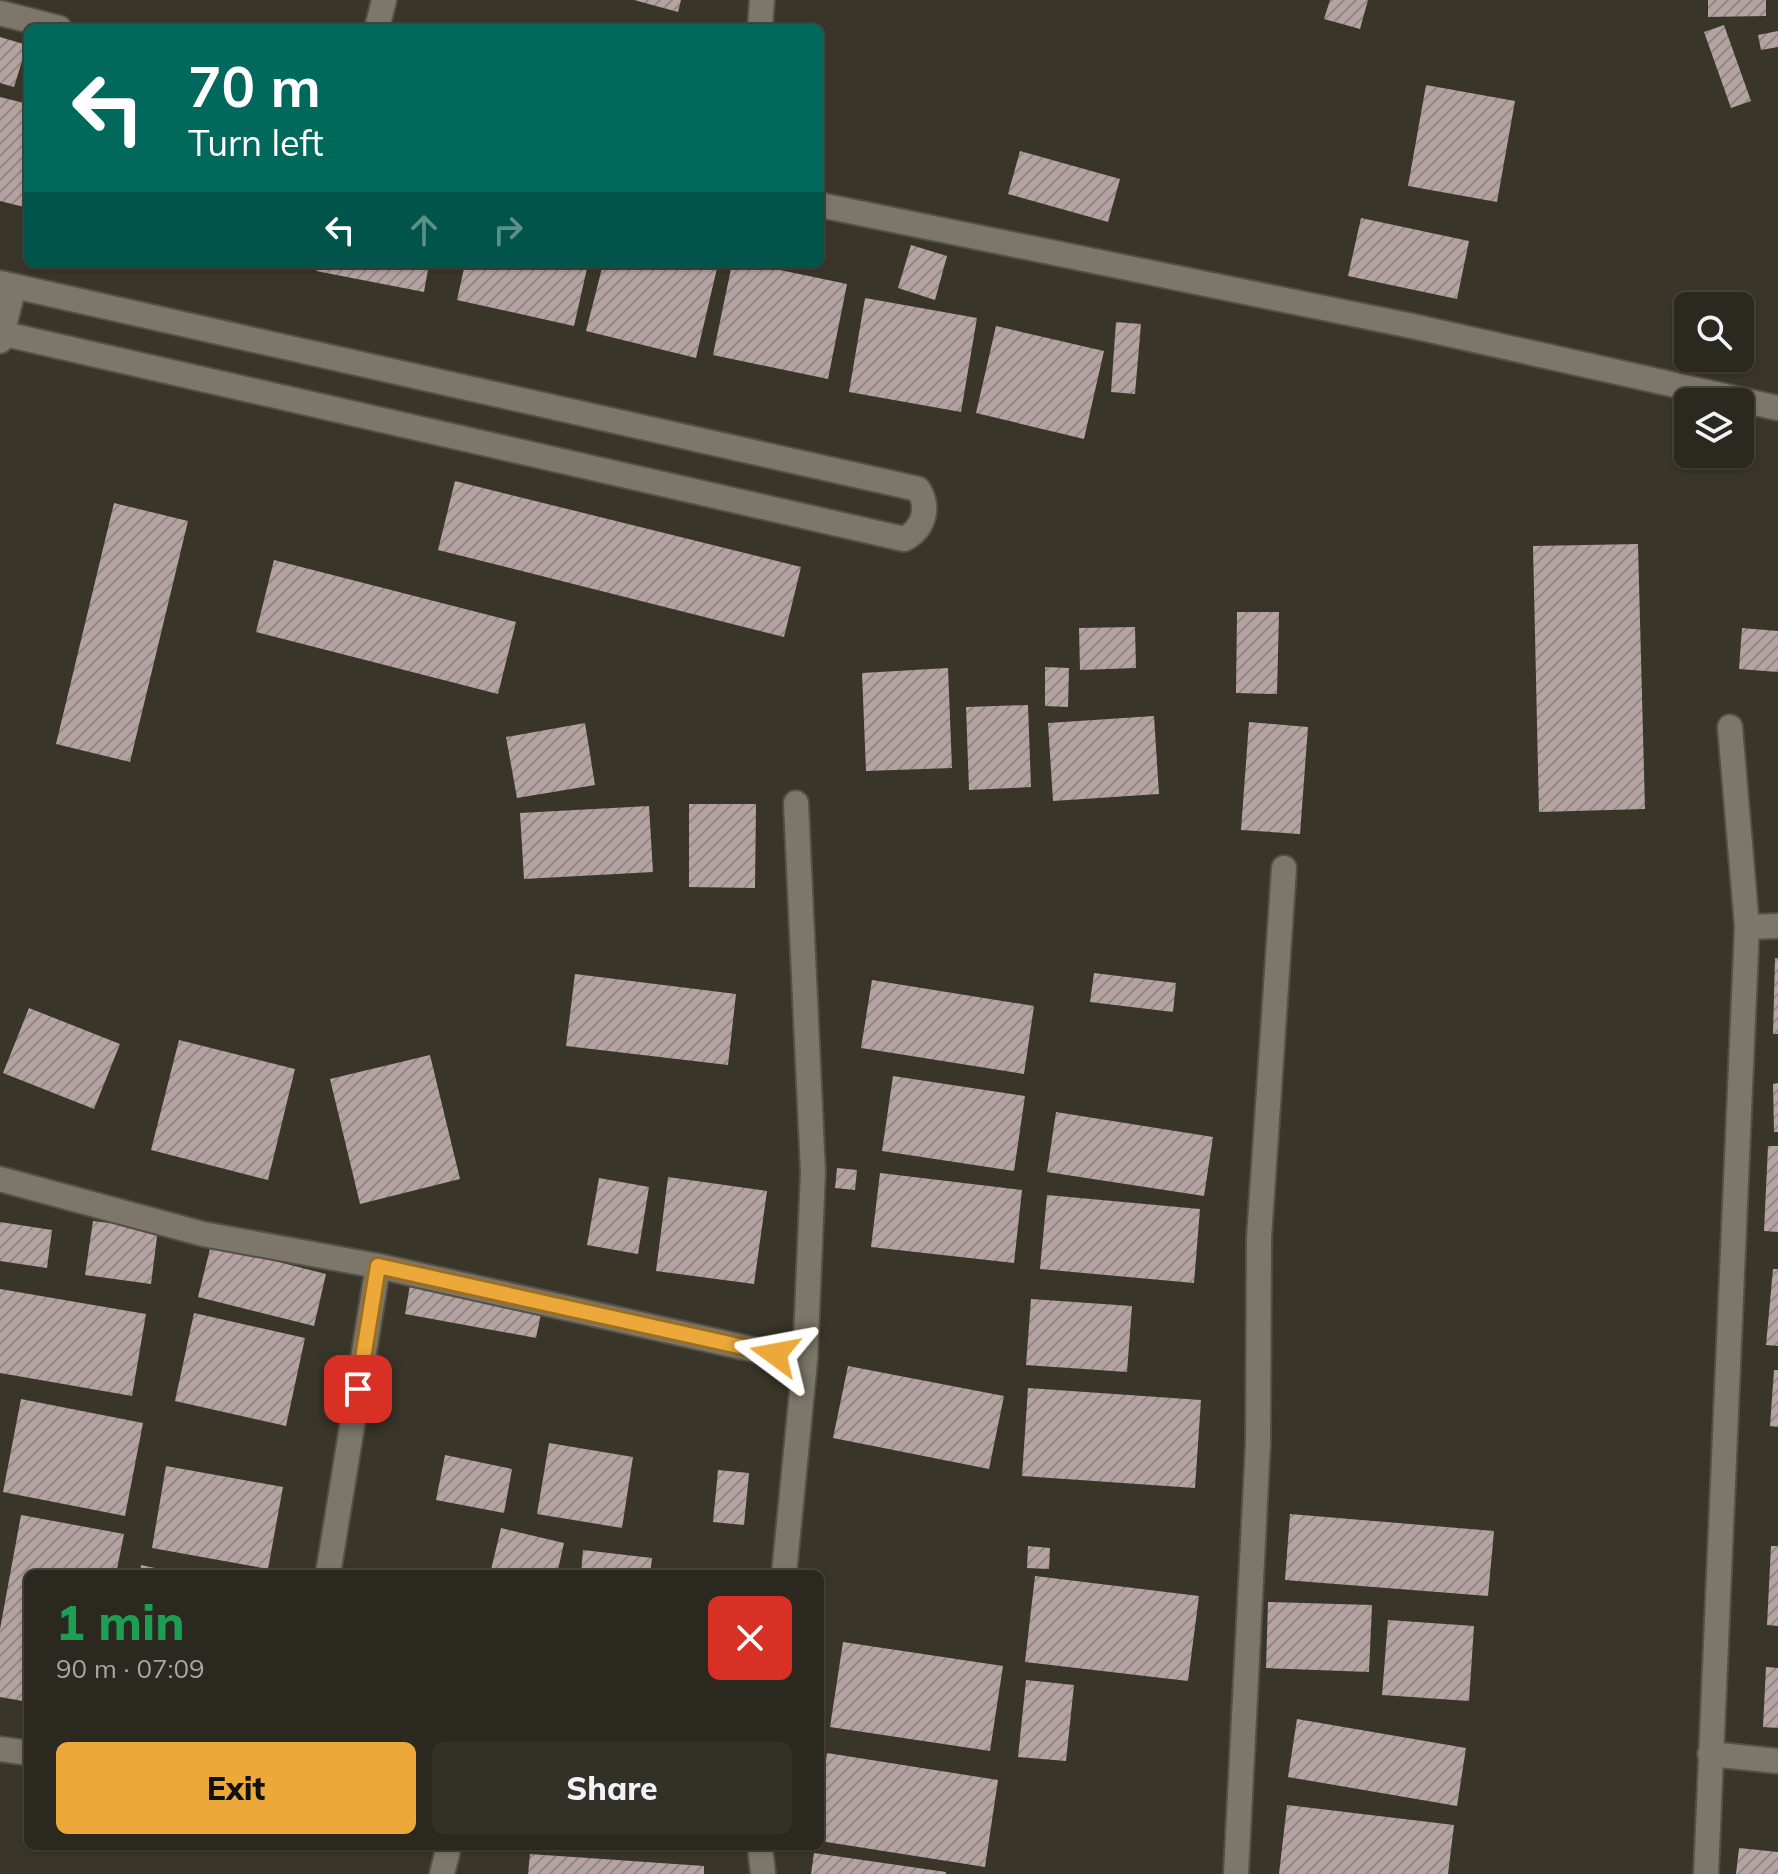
<!DOCTYPE html>
<meta charset="utf-8">
<style>
:root{--surface:#2b281f;--page:#333028;--text:#f1f3f6;--muted:#a6a6a4;--line:#47443d;--accent:#eca93a}
body{margin:0;font-family:Mulish,sans-serif;background:var(--page);color:var(--text);height:100vh;display:flex;flex-direction:column;font-size:30px;white-space:nowrap}
*{box-sizing:border-box;margin:0}
p{font-size:26px;color:var(--muted)}
.icon{flex:none;width:44px;height:44px;fill:none;stroke:currentColor;stroke-width:2;stroke-linecap:round;stroke-linejoin:round}
.map{position:relative;flex:1;overflow:hidden}
.sheet{position:absolute;left:24px;top:1570px;width:800px;height:280px;display:flex;flex-direction:column;background:var(--surface);border-radius:12px;box-shadow:0 2px 6px #0004,0 0 0 2px var(--line)}
.sheet>*{flex:none}
.top-card{position:absolute;left:24px;top:24px;width:800px;height:244px;border-radius:12px;box-shadow:0 2px 6px #0004,0 0 0 2px var(--line);background:#00695c;color:#fff;overflow:hidden}
.buttons{position:absolute;left:1674px;top:292px;display:grid;gap:16px}
.buttons a{display:grid;place-items:center;width:80px;height:80px;border-radius:12px;background:var(--surface);box-shadow:0 2px 6px #0004,0 0 0 2px var(--line);font-size:40px}
.pin{position:absolute;display:grid;place-items:center;width:68px;height:68px;color:#fff;margin:-34px;border-radius:16px;box-shadow:0 4px 12px #0006}
.me{position:absolute;width:88px;margin:-44px;rotate:283deg;stroke-linejoin:round;filter:drop-shadow(0 0 6px #0008)}
.turn{display:flex;align-items:center;gap:28px;height:168px;padding:0 32px;font-size:36px}
.turn .icon{width:104px;height:104px;stroke-width:2.5}
.turn b{display:block;font-size:56px;line-height:68px}
.lanes{display:flex;align-items:center;height:76px;padding:0 32px;background:#0003;justify-content:center;gap:40px;direction:ltr}
.lanes .off{opacity:.35}
.round{display:grid;place-items:center;flex:none;width:84px;height:84px;border-radius:12px;background:var(--page)}
.overview{display:flex;align-items:center;justify-content:space-between;height:136px;padding:0 32px}
h1{font-size:48px;font-weight:800;line-height:60px;color:#1e9e55}
.button{display:flex;gap:16px;margin-top:auto;padding:16px 32px}
.button a{flex:1;height:92px;border-radius:12px;background:var(--accent);color:#111;font-size:32px;font-weight:800;line-height:92px;text-align:center}
.button a+a{background:var(--page);color:var(--text)}
.map>svg:first-child{display:block}
.building{fill:url(#building-hatch)}
.lines{fill:none;stroke-linecap:round;stroke-linejoin:round}
.minor-casing{stroke:#545046;stroke-width:28}
.minor{stroke:#7c776a;stroke-width:24}
.route-casing{stroke:#996e26;stroke-width:20}
.route{stroke:#eca93a;stroke-width:14}
</style>
<div class="map">
<svg width="1778" height="1874" viewBox="0 0 1778 1874">
<defs>
<pattern id="building-hatch" width="6" height="6" patternUnits="userSpaceOnUse" patternTransform="scale(2)"><rect width="6" height="6" fill="#b5a3a2"/><path d="M-1 1l2-2M0 6l6-6M5 7l2-2" fill="none" stroke="#938785"/></pattern>
</defs>
<rect width="100%" height="100%" fill="#393529"/>
<path class="building" d="M634,0H681L678,12Z
M1330,0H1368L1360,29L1324,19Z
M1708,0H1766V16L1708,17Z
M1724,25L1751,101L1731,108L1704,32Z
M1778,31V47L1761,50L1758,35Z
M0,37L27,45L14,87L0,83Z
M1426,85L1515,101L1497,202L1408,186Z
M0,97L28,104V208L0,201Z
M1020,151L1120,179L1108,222L1008,194Z
M1361,218L1469,241L1457,299L1348,276Z
M911,245L947,256L935,300L898,288Z
M318,264H429L424,292L316,271Z
M465,264H588L574,326L457,300Z
M603,264H718L696,358L586,331Z
M732,264H751L847,284L828,379L713,355Z
M865,298L977,318L961,412L849,392Z
M1116,322L1141,324L1135,394L1111,392Z
M996,326L1104,351L1084,439L976,413Z
M455,481L801,567L784,637L438,550Z
M114,503L188,521L130,762L56,744Z
M1638,544L1645,809L1539,812L1533,546Z
M274,560L516,622L498,694L256,632Z
M1237,612H1279L1277,694L1236,693Z
M1135,627L1136,668L1080,670L1079,628Z
M1742,628L1778,631V672L1739,669Z
M1045,667L1069,668L1068,707L1045,706Z
M948,668L952,768L866,771L862,673Z
M1028,705L1031,787L969,790L966,707Z
M1154,716L1159,794L1053,801L1048,723Z
M1249,722L1308,727L1300,834L1241,830Z
M585,723L595,785L517,798L506,737Z
M689,804H756L755,888L689,887Z
M649,806L653,872L524,879L520,813Z
M1775,958H1778V1034H1773Z
M1094,973L1176,983L1173,1012L1090,1002Z
M575,974L736,994L728,1065L566,1046Z
M872,980L1034,1006L1024,1074L861,1048Z
M29,1008L120,1044L94,1109L3,1073Z
M179,1040L295,1069L268,1180L151,1150Z
M430,1055L460,1179L360,1204L330,1079Z
M893,1076L1025,1096L1014,1171L882,1151Z
M1778,1083V1132H1774L1773,1084Z
M1056,1112L1213,1137L1204,1196L1047,1172Z
M1768,1146H1778V1232L1764,1231Z
M837,1168L857,1170L855,1190L835,1188Z
M880,1173L1022,1190L1014,1263L871,1247Z
M668,1177L767,1191L754,1284L656,1271Z
M599,1178L649,1187L638,1254L587,1245Z
M1047,1195L1200,1209L1194,1283L1040,1269Z
M93,1221L158,1229L151,1284L85,1275Z
M0,1222L52,1230L47,1268L0,1261Z
M211,1245L326,1274L314,1326L198,1297Z
M1773,1269H1778V1346L1766,1345Z
M410,1285L542,1309L536,1338L405,1314Z
M0,1289L146,1314L132,1396L0,1373Z
M1031,1299L1132,1306L1127,1372L1026,1365Z
M194,1313L305,1338L286,1426L175,1401Z
M848,1366L1004,1396L989,1469L833,1438Z
M1774,1370H1778V1427L1770,1426Z
M1028,1388L1201,1400L1195,1488L1022,1476Z
M21,1399L143,1423L125,1516L3,1492Z
M549,1443L633,1457L622,1528L537,1514Z
M445,1455L512,1469L504,1513L436,1500Z
M166,1466L283,1487L268,1569L152,1548Z
M718,1470L749,1473L744,1525L713,1522Z
M1290,1514L1494,1531L1488,1596L1285,1580Z
M21,1515L124,1534L116,1574H28V1702L0,1697V1629Z
M501,1528L564,1543L557,1574H490Z
M1028,1546L1050,1548L1049,1569L1027,1568Z
M1771,1546H1778V1626L1767,1625Z
M583,1550L652,1558L650,1574H581Z
M141,1565L178,1573V1574H140Z
M1035,1576L1199,1596L1188,1681L1025,1662Z
M1268,1602L1372,1605L1369,1672L1266,1668Z
M1388,1620L1474,1626L1469,1701L1382,1695Z
M843,1642L1003,1666L990,1751L830,1727Z
M1766,1667L1778,1668V1728L1763,1727Z
M1026,1680L1074,1685L1066,1761L1018,1757Z
M1297,1719L1466,1748L1457,1806L1288,1777Z
M827,1753L998,1780L985,1867L820,1841V1801Z
M1287,1805L1454,1825L1448,1874H1279Z
M1739,1848L1778,1852V1874H1736Z
M814,1853L946,1872V1874H811Z
M530,1854L704,1866V1874H528Z"/>
<g class="lines">
<defs>
<path id="minor" d="M0,13L59,28
M377,28L384,0
M760,28L762,0
M820,205L1412,326L1778,408
M0,283L918,489C930,507 924,529 904,539L0,333
M0,341L14,287
M1747,927L1778,926
M0,1179L203,1234L378,1266L805,1361
M328,1574L378,1266
M784,1574L805,1361L813,1172L796,803
M0,1749L28,1753
M1710,1754L1778,1761
M760,1846L763,1874
M442,1874L449,1846
M1236,1874L1258,1443L1259,1238L1284,868
M1706,1874L1747,927L1730,727"/>
</defs>
<use href="#minor" class="minor-casing"/>
<use href="#minor" class="minor"/>
</g>
<g class="lines">
<defs>
<path id="route" d="M358,1389L378,1266L775,1354"/>
</defs>
<use href="#route" class="route-casing"/>
<use href="#route" class="route"/>
</g>
</svg>
<div class="buttons">
<a><svg class="icon" aria-label="search" viewBox="0 0 24 24"><circle cx="10" cy="10" r="6"/><path d="M15 15l6 6"/></svg></a>
<a><svg class="icon" aria-label="layers" viewBox="0 0 24 24"><path d="M12 4l9 5-9 5-9-5zM3 14l9 5 9-5"/></svg></a>
</div>
<div class="pin" style="left:358px;top:1389px;background:#d93025"><svg class="icon" aria-label="arrive" viewBox="0 0 24 24"><path d="M6 21V4h12l-3 4 3 4H6"/></svg></div>
<svg class="me" style="left:775px;top:1354px" viewBox="-20 -20 40 40"><path d="M0-17L14 15 0 8-14 15z" fill="#eca93a" stroke="#fff" stroke-width="4"/></svg>
<div class="top-card">
<div class="turn"><svg class="icon" aria-label="left" viewBox="0 0 24 24"><path d="M17 20v-9H6M10 6l-5 5 5 5"/></svg><div><b>70 m</b>Turn left</div></div>
<div class="lanes"><svg class="icon" aria-label="left" viewBox="0 0 24 24"><path d="M17 20v-9H6M10 6l-5 5 5 5"/></svg><svg class="icon off" aria-label="ahead" viewBox="0 0 24 24"><path d="M12 20V5M6 11l6-6 6 6"/></svg><svg class="icon off" aria-label="right" viewBox="0 0 24 24"><path d="M7 20v-9h11M14 6l5 5-5 5"/></svg></div>
</div>
<section class="sheet">
<div class="overview"><div><h1>1 min</h1><p>90 m · 07:09</p></div><a class="round" style="background:#d93025;color:#fff"><svg class="icon" aria-label="close" viewBox="0 0 24 24"><path d="M6 6l12 12M18 6L6 18"/></svg></a></div>
<div class="button"><a>Exit</a><a>Share</a></div>
</section>
</div>
